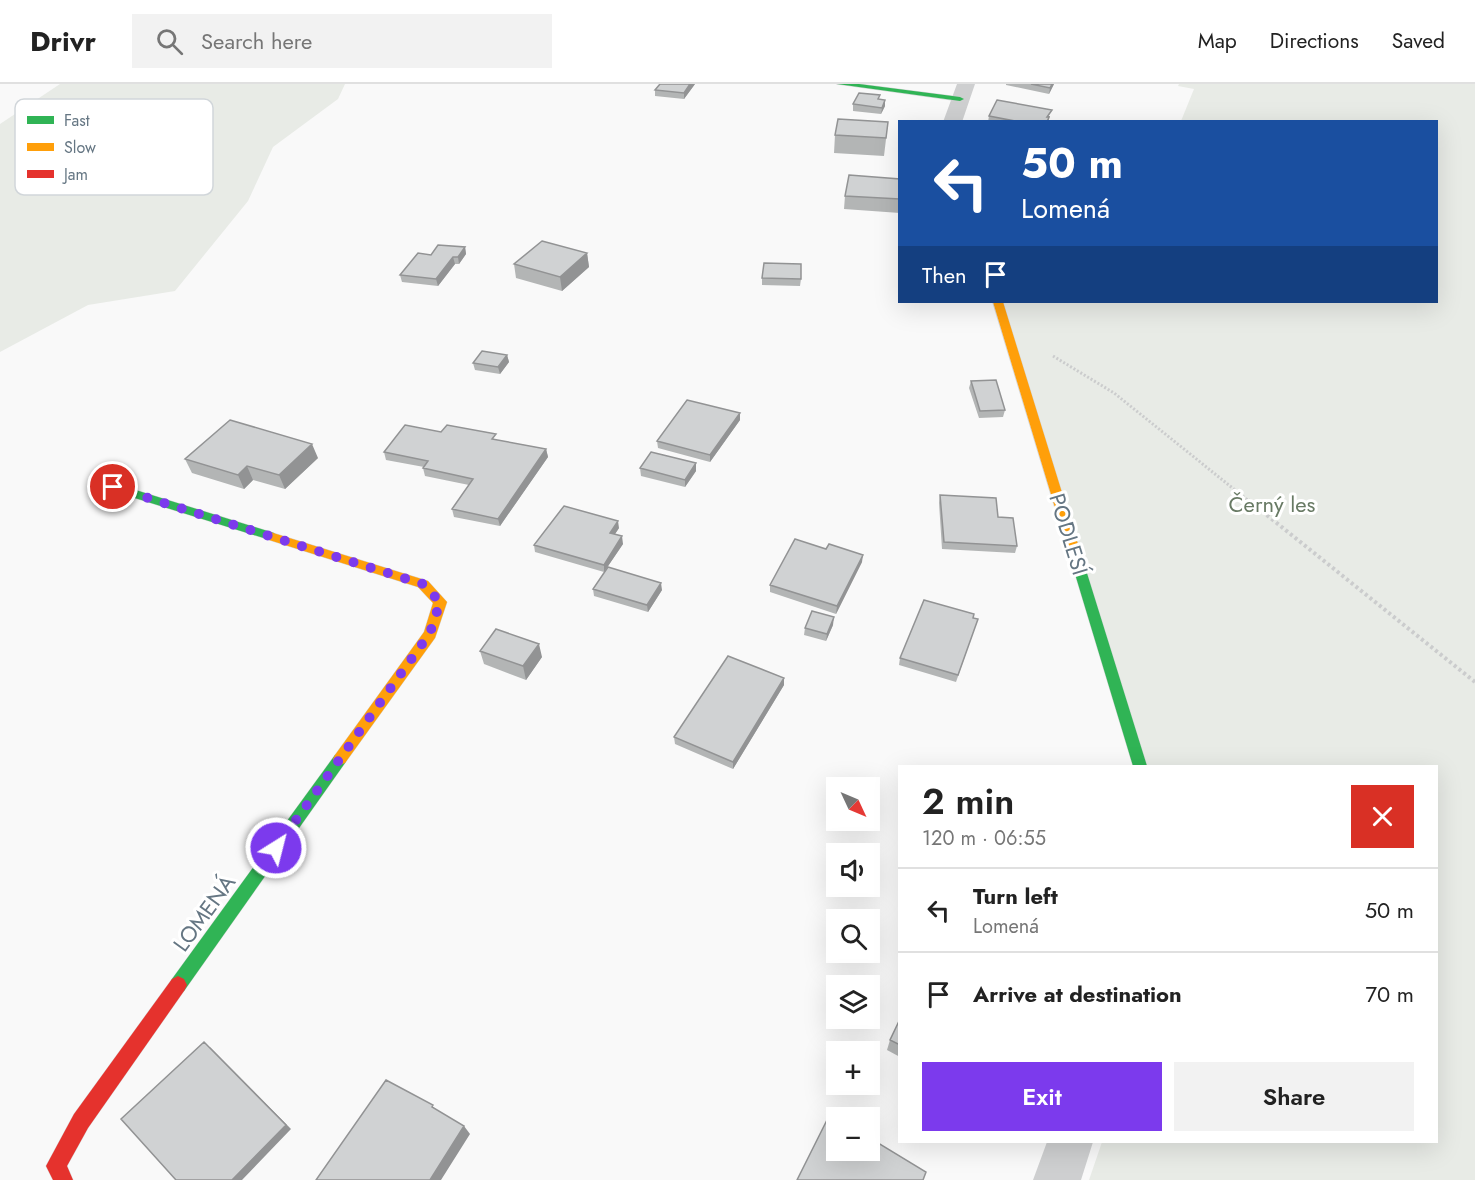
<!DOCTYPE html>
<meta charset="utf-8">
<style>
:root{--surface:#fff;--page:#f2f2f2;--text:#222;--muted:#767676;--line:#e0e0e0;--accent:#7c3aed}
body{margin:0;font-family:Jost,sans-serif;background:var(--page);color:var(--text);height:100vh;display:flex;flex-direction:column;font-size:22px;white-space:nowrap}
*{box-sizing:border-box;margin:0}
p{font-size:20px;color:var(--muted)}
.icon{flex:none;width:33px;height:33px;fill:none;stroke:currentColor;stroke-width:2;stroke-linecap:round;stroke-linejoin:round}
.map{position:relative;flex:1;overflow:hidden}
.sheet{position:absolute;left:898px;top:681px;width:540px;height:378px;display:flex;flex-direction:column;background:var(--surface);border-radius:0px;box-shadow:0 6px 24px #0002}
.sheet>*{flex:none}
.banner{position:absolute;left:898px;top:36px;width:540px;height:183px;border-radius:0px;box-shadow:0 6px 24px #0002;background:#1a4fa0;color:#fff;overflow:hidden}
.needle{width:39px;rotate:134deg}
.buttons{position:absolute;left:826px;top:693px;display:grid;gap:12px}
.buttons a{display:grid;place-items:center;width:54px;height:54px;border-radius:0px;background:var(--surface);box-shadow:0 6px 24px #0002;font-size:30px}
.pin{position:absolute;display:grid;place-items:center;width:51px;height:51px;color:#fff;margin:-26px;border:3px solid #fff;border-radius:50%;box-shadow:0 2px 6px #0007}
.me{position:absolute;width:66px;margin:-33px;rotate:36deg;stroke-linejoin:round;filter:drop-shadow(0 0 4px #0008)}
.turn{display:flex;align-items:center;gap:21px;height:126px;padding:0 24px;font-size:27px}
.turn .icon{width:78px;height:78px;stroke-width:2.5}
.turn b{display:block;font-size:42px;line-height:51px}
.then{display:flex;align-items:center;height:57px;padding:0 24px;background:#0003;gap:12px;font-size:22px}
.round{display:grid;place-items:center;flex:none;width:63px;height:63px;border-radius:0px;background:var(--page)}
.headline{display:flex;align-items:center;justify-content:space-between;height:102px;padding:0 24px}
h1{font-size:36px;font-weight:600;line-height:45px}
.primary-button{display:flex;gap:12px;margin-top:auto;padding:12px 24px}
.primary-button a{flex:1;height:69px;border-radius:0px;background:var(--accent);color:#fff;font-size:24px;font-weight:600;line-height:69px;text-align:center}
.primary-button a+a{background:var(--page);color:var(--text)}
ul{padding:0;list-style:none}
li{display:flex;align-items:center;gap:18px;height:84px;padding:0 24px;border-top:2px solid var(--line)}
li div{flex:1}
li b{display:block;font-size:22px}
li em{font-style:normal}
header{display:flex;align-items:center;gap:36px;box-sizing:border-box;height:84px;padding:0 30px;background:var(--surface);border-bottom:2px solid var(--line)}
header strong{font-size:28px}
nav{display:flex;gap:33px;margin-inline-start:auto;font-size:21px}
.search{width:420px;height:54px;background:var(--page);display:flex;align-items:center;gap:15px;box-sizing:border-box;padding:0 21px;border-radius:0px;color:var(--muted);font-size:22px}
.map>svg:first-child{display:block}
.green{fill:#e8ebe6}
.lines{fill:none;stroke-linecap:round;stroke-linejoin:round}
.fast-casing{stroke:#d5d6d7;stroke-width:1}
.slow-casing{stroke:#d5d6d7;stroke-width:1}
.jam-casing{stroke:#d5d6d7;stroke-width:1}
.path-far1{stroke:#cbcccd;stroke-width:3;stroke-dasharray:2 2;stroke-linecap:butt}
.path{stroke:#cbcccd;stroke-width:4;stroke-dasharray:3 3;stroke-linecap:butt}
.street{fill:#cecfd0;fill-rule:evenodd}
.fast{fill:#30b455;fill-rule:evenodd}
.slow{fill:#ff9f0a;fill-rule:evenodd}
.jam{fill:#e5322d;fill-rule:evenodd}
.wall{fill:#b3b5b5}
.shaded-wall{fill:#929394}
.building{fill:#d0d2d3;stroke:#929394;stroke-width:1.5}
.route{stroke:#7c3aed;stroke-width:10;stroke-dasharray:0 18}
.labels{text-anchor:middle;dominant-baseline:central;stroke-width:6;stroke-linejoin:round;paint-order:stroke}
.park-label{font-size:22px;fill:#687a64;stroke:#fff}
.street-label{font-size:22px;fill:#657683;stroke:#fff}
.key{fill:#fff;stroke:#d1d6da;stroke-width:1.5}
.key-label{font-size:16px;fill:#657683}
</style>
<header>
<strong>Drivr</strong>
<div class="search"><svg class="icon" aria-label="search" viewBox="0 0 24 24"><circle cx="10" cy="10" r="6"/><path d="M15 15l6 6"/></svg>Search here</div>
<nav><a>Map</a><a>Directions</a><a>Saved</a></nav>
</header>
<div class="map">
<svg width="1475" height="1096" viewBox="0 0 1475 1096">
<rect width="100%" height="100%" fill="#f9f9f9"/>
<path class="green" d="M60,0H345L338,15L273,63L248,117L175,207L88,221L0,268V40Z
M1179,0H1475V1096H1089L1102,1058H1437V682H1141L998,218H1437V38L1181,37L1194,5L1178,2Z"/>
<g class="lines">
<defs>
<path id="fast" d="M837,0H859L960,13L964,15L960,17Z
M113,399L274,449L276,452L270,456L109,406L107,403Z
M1075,466L1081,470L1147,682H1133L1069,470Z
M340,669L345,671L347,675L345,679L184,907L178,910L172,907L169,901L172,895L335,671Z"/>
<path id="slow" d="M993,218H1003L1081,470L1079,473L1075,474L1069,470Z
M270,448L428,497L447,518L435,554L345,679L340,681L335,679L333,675L335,671L424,548L433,519L418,503L266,455L264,452Z"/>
<path id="jam" d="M178,892L184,895L187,901L184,907L88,1044L67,1082L73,1096H53L46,1082L74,1030L172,895Z"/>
</defs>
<use href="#fast" class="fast-casing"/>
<use href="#slow" class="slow-casing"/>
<use href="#jam" class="jam-casing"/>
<path class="path-far1" d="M1053,272L1114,309L1250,418"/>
<path class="path" d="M1248,416L1475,598"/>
<path class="street" d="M957,0H975L962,38H943Z
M1047,1058H1093L1081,1096H1033Z"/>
<use href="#fast" class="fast"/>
<use href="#slow" class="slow"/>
<use href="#jam" class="jam"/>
</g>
<path class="wall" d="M695,0L684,15L655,12V6Z
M1006,0H1054L1049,10L1006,1Z
M879,15L885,16V22L881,30L853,27V20Z
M989,32H1050L1048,38H988Z
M888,38L884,72L834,69L835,51Z
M900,95V129L844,125L845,112Z
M465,163L466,170L459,180H455L438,202L402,198L400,191L431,171Z
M587,169L589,183L562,207L516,194L514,180Z
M762,194L801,195L800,202L762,201Z
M507,271L509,278L500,290L475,286L473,279Z
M971,297L1005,326L1003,333L979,334L969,304Z
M740,329V336L710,378L658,364L657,357Z
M441,348L497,356L546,365L548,373L500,442L454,433L452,425L469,401L425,392L423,384L424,383L386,376L384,368Z
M318,374L285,405L253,396L244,405L192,389L185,375Z
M696,379V387L685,403L641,392L640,384Z
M940,411L998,433L1017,462L1015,469L942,465L939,419Z
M619,444L615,450L623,460L604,488L535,468L534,461Z
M862,478L836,530L770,508V501Z
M593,505L662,506L648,528L594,512Z
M973,534L978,535L956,598L899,581L900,574Z
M833,541L826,557L804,551L805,544Z
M480,567L542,573L526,596L484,580Z
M784,594V601L733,685L675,660L674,653Z
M900,935V973L887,966L890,956Z"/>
<path class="shaded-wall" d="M690,0H695L684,15V9Z
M1052,0H1054L1049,10L1050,4Z
M885,16V22L881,30L882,24Z
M465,163L466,170L459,180L458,173Z
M587,169L589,183L562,207L560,193Z
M453,173L455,180L438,202L436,195Z
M507,271L509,278L500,290L498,283Z
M740,329V336L710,378V371Z
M312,360L318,374L285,405L279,391Z
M546,365L548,373L500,442L498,435Z
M696,379V387L685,403V396Z
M247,382L253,396L244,405L238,391Z
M618,437L619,444L611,456L610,449Z
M622,452L623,460L604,488V481Z
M863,471L862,478L836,530L837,522Z
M661,499L662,506L648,528L647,521Z
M834,533L833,541L826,557L827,550Z
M539,560L542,573L526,596L523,582Z
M784,594V601L733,685V678Z
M210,963L291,1045L242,1096H232Z
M464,1042L470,1050L441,1096H430Z"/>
<path class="building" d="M660,0H690L684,9L655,6Z
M1031,0H1052L1050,4Z
M859,9L880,11L878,15L885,16L882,24L853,20Z
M997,16L1052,26L1047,33H1049L1047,38H1020L989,32Z
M838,35L888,38L886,54L835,51Z
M849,91L900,95V115L845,112Z
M542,157L587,169L560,193L514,180Z
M438,161L465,163L458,173H453L436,195L400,191L418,169L431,171Z
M764,179L801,180V195L762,194Z
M482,267L507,271L498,283L473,279Z
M996,296L1005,326L980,327L971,297Z
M687,316L740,329L710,371L657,357Z
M230,336L312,360L279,391L247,382L238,391L185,375Z
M405,341L441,348L447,341L496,350L492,355L546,365L498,435L452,425L473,395L423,384L428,377L384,368Z
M651,368L696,379L685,396L640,384Z
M940,411L996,414L998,433L1013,434L1017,462L944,458Z
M564,422L618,437L610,449L622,452L604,481L534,461Z
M795,455L826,465L829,460L863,471L837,522L770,501Z
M608,483L661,499L647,521L593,505Z
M924,516L974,530L973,534L978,535L958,591L900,574Z
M812,527L834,533L827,550L805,544Z
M496,545L539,560L523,582L480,567Z
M728,572L784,594L733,678L674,653Z
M900,935V961L890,956Z
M204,958L286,1041L232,1096H176L121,1035Z
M386,996L433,1021L432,1023L464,1042L430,1096H316Z
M830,1030L837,1034V1066H870V1054L926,1088L923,1096H797Z"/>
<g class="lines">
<path class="route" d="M113,403L423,500L440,518L430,549L276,764"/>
</g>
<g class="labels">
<g class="park-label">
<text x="1272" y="420">Černý les</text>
</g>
<g class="street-label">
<text transform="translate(1069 450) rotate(73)">PODLESÍ</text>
<text transform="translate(204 829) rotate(-54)">LOMENÁ</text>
</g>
</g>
<rect x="15" y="15" width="198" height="96" rx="9" class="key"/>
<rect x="27" y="32" width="27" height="8" fill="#30b455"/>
<rect x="27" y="59" width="27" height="8" fill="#ff9f0a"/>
<rect x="27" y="86" width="27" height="8" fill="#e5322d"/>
<g class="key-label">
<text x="64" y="42">Fast</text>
<text x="64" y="69">Slow</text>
<text x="64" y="96">Jam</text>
</g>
</svg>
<div class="buttons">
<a><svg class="needle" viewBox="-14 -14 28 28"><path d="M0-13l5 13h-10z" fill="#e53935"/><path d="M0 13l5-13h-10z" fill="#767676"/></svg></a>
<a><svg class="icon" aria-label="sound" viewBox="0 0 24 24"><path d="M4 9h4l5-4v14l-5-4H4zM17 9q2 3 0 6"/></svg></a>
<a><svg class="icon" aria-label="search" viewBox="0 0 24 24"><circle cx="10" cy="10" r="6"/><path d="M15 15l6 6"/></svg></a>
<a><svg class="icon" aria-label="layers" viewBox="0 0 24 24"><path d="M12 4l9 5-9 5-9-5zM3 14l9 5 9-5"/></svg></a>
<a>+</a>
<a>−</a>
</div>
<div class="pin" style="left:113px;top:403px;background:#d93025"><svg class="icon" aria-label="arrive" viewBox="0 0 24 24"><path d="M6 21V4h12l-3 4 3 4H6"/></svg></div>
<svg class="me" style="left:276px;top:764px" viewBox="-20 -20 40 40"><circle r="17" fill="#7c3aed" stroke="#fff" stroke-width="3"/><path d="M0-11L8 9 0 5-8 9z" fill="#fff"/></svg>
<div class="banner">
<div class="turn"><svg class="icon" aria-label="left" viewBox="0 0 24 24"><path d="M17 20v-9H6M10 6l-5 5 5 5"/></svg><div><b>50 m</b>Lomená</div></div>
<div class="then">Then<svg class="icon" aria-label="arrive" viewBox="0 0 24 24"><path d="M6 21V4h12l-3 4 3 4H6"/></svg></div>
</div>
<section class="sheet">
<div class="headline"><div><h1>2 min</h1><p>120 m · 06:55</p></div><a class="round" style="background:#d93025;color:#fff"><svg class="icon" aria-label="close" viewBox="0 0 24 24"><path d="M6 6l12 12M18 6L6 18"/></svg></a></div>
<ul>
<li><svg class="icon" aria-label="left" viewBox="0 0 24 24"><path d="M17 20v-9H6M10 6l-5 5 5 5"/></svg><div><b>Turn left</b><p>Lomená</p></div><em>50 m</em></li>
<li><svg class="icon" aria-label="arrive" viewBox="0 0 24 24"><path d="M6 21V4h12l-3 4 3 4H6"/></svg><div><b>Arrive at destination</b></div><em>70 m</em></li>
</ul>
<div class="primary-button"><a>Exit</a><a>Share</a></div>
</section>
</div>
